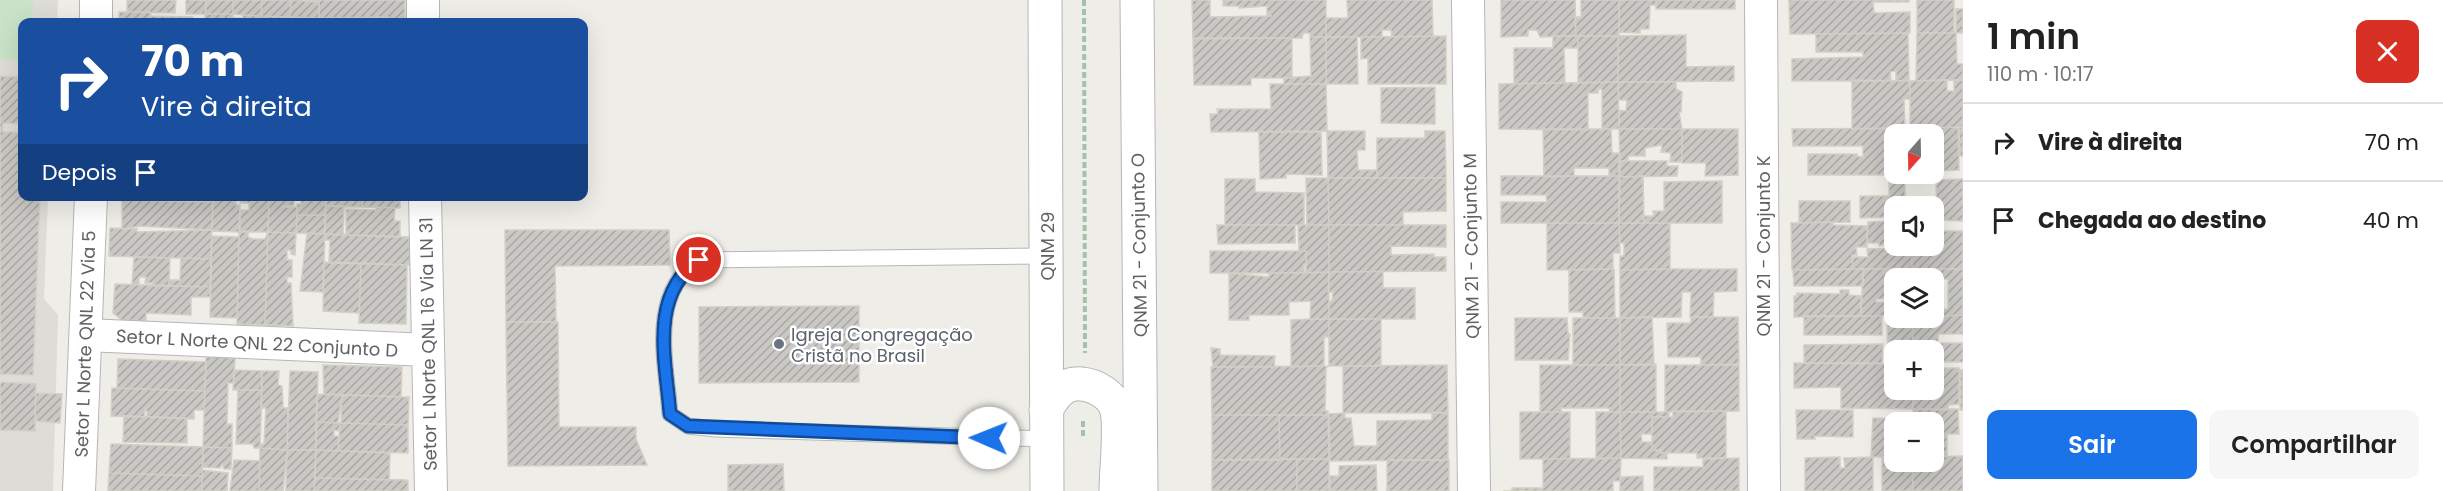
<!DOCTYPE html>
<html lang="pt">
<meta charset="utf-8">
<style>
:root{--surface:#fff;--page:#f6f6f6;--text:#222;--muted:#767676;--line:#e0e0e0;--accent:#1a73e8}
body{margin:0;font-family:Poppins,sans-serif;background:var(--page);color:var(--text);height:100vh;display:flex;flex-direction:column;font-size:22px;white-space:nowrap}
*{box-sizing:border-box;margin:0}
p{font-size:20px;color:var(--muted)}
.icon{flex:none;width:33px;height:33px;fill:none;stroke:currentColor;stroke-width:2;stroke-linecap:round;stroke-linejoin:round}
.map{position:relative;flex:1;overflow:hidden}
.side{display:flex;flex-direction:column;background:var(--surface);width:480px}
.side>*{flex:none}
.hud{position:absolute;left:18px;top:18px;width:570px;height:183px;border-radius:12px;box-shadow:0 6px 24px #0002;background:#1a4fa0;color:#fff;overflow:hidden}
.needle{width:39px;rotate:200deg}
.buttons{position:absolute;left:1884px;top:124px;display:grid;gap:12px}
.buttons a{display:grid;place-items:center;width:60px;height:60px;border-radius:12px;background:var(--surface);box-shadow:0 6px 24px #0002;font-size:30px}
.pin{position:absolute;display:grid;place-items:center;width:51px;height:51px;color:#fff;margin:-26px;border:3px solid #fff;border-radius:50%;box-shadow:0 2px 6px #0007}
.me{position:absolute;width:66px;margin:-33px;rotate:271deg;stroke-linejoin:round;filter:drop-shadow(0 0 4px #0008)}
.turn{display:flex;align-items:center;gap:21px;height:126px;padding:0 24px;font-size:27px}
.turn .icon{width:78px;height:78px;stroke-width:2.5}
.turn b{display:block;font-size:42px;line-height:51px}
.then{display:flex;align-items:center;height:57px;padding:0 24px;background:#0003;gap:12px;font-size:22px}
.round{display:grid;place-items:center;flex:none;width:63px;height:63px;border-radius:12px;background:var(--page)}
.overview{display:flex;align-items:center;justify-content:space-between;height:102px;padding:0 24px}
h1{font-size:36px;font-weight:600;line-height:45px}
.cta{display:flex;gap:12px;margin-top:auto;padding:12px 24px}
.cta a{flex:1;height:69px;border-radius:12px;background:var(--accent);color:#fff;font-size:24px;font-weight:600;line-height:69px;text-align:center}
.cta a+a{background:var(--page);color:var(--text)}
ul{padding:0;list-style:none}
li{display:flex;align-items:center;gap:18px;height:78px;padding:0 24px;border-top:2px solid var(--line)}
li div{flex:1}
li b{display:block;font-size:22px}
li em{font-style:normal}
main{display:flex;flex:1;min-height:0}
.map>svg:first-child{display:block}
.education{fill:#dedcd6}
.garden{fill:#c8e3c7}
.building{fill:url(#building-hatch);stroke:#d3cfc6;stroke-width:1.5}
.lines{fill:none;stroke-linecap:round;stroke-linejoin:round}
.service-casing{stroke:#b4b7ba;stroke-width:17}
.minor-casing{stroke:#b4b7ba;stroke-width:34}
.secondary-casing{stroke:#b3b6ba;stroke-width:35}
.path{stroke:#a1c3aa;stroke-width:4;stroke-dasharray:6 3;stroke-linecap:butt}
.service{stroke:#fff;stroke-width:15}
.minor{stroke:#fff;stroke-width:32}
.secondary{stroke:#fff;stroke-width:33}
.route-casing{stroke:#114b97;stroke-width:15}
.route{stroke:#1a73e8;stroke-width:10}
.worship-dot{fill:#6b7280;stroke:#fff;stroke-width:2}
.labels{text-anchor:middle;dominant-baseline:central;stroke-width:5;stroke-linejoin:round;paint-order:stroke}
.street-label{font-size:18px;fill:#5f6265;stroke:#fff}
.worship-label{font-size:18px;fill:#5b616d;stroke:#fff;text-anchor:start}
</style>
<main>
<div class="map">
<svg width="1963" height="491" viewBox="0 0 1963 491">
<defs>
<pattern id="building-hatch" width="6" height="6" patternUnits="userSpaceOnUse" patternTransform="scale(1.5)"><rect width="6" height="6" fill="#cac8c4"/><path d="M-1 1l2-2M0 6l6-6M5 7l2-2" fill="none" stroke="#a7a6a3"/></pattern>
</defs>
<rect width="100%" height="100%" fill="#efede7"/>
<path class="education" d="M0,0H58L57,22H22V196L48,197L44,299L58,315L53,491H0Z"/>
<path class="garden" d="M0,0H33L32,22H22V60L0,59Z"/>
<path class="building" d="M127,0H176L175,13L127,12Z
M186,0H206V14H186Z
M206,0H233V14H205Z
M233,0H262L261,16L233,14Z
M262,0H291L290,17L261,16Z
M291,0H319L303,1L319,2V18L290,17Z
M319,0H405V21L389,20L388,17L319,18Z
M1192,0H1210V17L1272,16L1267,15V6L1239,8V6H1223V0H1326V37H1310V33H1303L1302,38L1193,39Z
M1347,0H1432L1433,36L1392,37L1391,30H1382V37H1326V18H1348Z
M1501,0H1575L1576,36L1540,37L1537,30H1528V36L1501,37Z
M1619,0H1656V5H1650L1649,29H1640V33L1619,32Z
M1619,0V36H1576L1575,17H1581V0Z
M1656,0H1735V9H1656Z
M1789,0H1909V2H1873L1874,13L1910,12V33L1790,34Z
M1917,0H1954V33H1917Z
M1956,9H1963V33H1956Z
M119,12H150L151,16L193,17V22H119Z
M205,14H233V22H205Z
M243,15L261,16V22H233V18H243Z
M261,16L290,17V22H261Z
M319,18L344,19V22H318Z
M1908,33L1909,80L1896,81V71L1890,72L1891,81H1792V59L1863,57V52H1816V34Z
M1917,33H1956L1957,64H1963V80L1916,81Z
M1686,35V67L1734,66V81L1618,82V36Z
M1446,36V84H1368V58L1361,59V37Z
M1553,36H1578V48H1564L1565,83L1514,84V48H1553Z
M1578,36H1618V82L1578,83Z
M1310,37H1326V84H1284V78L1311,76Z
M1326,37H1357L1358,84H1326Z
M1195,38H1292V78H1251V85H1194L1193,39Z
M0,76L22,77V124L3,123V132H22V196H40L33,375L0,374Z
M1852,80L1910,81V99H1904L1905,128L1852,129Z
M1947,80V91H1954V80H1963V127L1910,128V81Z
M1618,82L1619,129H1602V89H1598V93H1588V130L1499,129V84Z
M1618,82H1676V89L1682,92L1681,112H1679L1682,129H1619V110L1626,111L1627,100H1619Z
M1270,84H1326L1327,131L1211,132L1210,114H1218L1217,109H1271Z
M1435,87V124L1381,123V88Z
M1958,127L1959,170L1934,171V135H1916V128Z
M1959,127H1963V156H1960Z
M1910,128V135H1894V174L1910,175H1808V154H1857V156L1863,157V146H1793L1792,129Z
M1543,129H1611L1612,153H1619V176H1609V168H1574V176L1544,177Z
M1619,129H1682V162H1670L1671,153L1661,152L1662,145L1645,148V156H1628V161H1620Z
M1682,129H1738V175L1705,176L1706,163H1682Z
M1327,131H1365V150H1357L1358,170H1377V178H1328Z
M1425,131H1445L1446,178H1377V138H1425Z
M1259,132H1321L1322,175L1286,174V178L1260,179Z
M1620,161H1667V166H1678L1677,176L1620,177Z
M1501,176H1619V223H1501V202H1547L1546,195H1501Z
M1643,176L1644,223H1619L1620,177Z
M1306,178H1328L1329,225H1307Z
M1328,178H1446V211L1403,212V225H1329Z
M1225,179H1255V192L1304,193V225H1225Z
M1963,179V221L1937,220L1936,180Z
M1722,181V223H1644L1643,216H1654L1653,211H1664V182Z
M1889,182H1905V207H1894V217L1860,218V196H1889Z
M110,196H213V202L110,199Z
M213,196H237L236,205H240L239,232L212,231Z
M241,196H269L268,232H240V210H249V203H240Z
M269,196H294V205L282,207H297L296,233L268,232Z
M301,196H326L325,215H297V204H301Z
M326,196H363L362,207L326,206Z
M363,196H400V208L362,207Z
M122,200L213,202L212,230L141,226L122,229Z
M1799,201H1850V222L1799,223Z
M326,206H344L343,235L325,234Z
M376,207L395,208L394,221H400V237L346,235V209L376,210Z
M297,215H325V234L296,233Z
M1894,221V243L1879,246V243H1867L1868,222Z
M1833,222V225L1867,226V247H1856L1857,255H1852L1853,269L1792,270L1791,223Z
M1547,223H1619L1620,253H1613V269L1547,270Z
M1619,223H1670V269L1620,270V256H1624V243H1620Z
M1217,225H1295V243L1218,244Z
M1298,225H1329V272L1306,273V251H1299Z
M1329,225H1446V247L1391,246V255L1434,254V257H1446V271L1329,272Z
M110,228L137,229V232L212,230L211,259L109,256Z
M505,230H669L670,265L555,266L556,322H506Z
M248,231V237L253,239H265L268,232L265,325L237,324L239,232Z
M1934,231H1963V269H1912V246H1934Z
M268,232L296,233L295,255L291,254V250H287V260H292V277H287V283H291L293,326L265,325Z
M307,233L325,234L323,292L300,291Z
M325,234L409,237L410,265L329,263L330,240H325Z
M212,236L239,237L237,318L210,317Z
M1912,248V269H1853L1852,257H1868L1867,249Z
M1210,251H1306V264H1304V273H1210Z
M134,257L170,258L169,286H153V283H145L146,277H139V285H132Z
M181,258L211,259L210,287L169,286V280H180Z
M324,262L361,263L359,313L323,311Z
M361,263L407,265L406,324L359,323Z
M1614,269L1615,318H1583V312H1569V270Z
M1670,269H1737V291L1714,292L1713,317H1690L1691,292H1682L1681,317L1620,318V270Z
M1853,269H1863V286H1794L1793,270Z
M1863,269H1912V279H1894V299H1876V302H1894V316H1861Z
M1912,269H1963V315L1934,316V281V309H1948V279H1912Z
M1329,272H1383V288H1415V319H1329V302L1332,301L1333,292H1328Z
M1329,272V319H1310L1311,301L1289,302V315H1249V320H1229V273L1269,277V273Z
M115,284L210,287V297H191V315L146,313V321L122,320L113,313Z
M1840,290H1849V295L1861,296V316L1794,317V296H1797V293L1840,294Z
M859,306V382L699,383V307Z
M1963,315V334H1938V343H1963V362H1934V351H1913L1912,318Z
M1804,316H1882V335H1804Z
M1887,316L1912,318L1913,351H1894V363H1888Z
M1652,317L1654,365H1620V318Z
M1691,317H1738L1739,364L1701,365V357H1668L1667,323H1691Z
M1515,318H1567L1568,334H1570L1568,360H1515Z
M1573,318H1620V365H1573Z
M1310,319H1329V337H1324V366L1291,367V320Z
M1329,319H1381V366H1329Z
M506,322H558L559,427H636V439L647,465L508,466Z
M1883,344L1882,363H1804V345Z
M1211,348L1220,349V355L1275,356L1274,367H1213Z
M206,357L235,358L234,383H228L227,424H232V448L203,447Z
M118,359L206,362L205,391L117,388Z
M1794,363L1893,364L1894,390H1913V409L1841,408V387L1794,388Z
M1656,364V412H1620V365Z
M323,365L402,367L401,397L324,394Z
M1447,365L1448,413H1343V366Z
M1540,365H1620V412H1610L1609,408H1561V412H1540Z
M1665,365H1739V411L1665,412Z
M1329,366L1326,368L1325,411H1328V415H1212L1211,367Z
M1934,368H1959V404L1948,405V410L1913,409V390H1934Z
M234,370L262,371V390H233Z
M1960,370H1963V410H1960Z
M262,371H279L278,385L282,386L283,403V408H281H288L287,450L260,448V444H264L266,408H261Z
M290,371L318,372L316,450H287Z
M0,382L36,384L35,431L0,430Z
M112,388L205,391L204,410H194V419L147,417V411L145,410L144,417L111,416Z
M238,390H262L260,448H254L253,444H236Z
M36,393L62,394L60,423L35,421Z
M317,394L342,395L338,423L316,422Z
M342,395L409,397L408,425L341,423Z
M1913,409H1958L1959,434H1947V457H1934V423H1913Z
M1796,410H1853V437L1814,436L1815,439H1797Z
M1673,411H1726V458H1697V453H1661V450H1652V417H1673Z
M1432,412L1448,413V460L1330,461L1329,414L1345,413V418H1351L1354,446H1377V421L1432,420Z
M1520,412H1570V459H1520Z
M1596,412H1620L1621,458L1596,459Z
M1620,412H1669V417H1652V434H1641L1642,442H1652V450L1667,453V459L1621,458Z
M1212,415H1279L1280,460H1212Z
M1279,415H1328L1329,459H1280Z
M124,416L187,418V443L123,442Z
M1873,418L1913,419V423H1894V457H1871Z
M316,422L340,423L339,431L334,430V436H339L338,451L316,450Z
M340,423L408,425V453L338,451Z
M111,444L203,447L202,476L109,473Z
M203,447L232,448L231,469H224L222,464L220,468L203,467Z
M260,448L287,450L283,491H259Z
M287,450H316L314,491H286Z
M316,450L390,453L389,480L315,478Z
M1963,456V491H1913L1912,462H1934V457Z
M1840,457V468H1845L1844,458L1873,457V491H1805V458Z
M1882,457H1894L1896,462H1912L1913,491H1882Z
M1621,458L1620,481H1613V491H1503H1512V488H1543V459Z
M1739,458V491H1654V467H1703V459Z
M1297,459V491H1212V460Z
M1297,459H1329V491H1297Z
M234,460L260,461L259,491H230Z
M1387,460H1449V491H1387Z
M783,464L784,491H728V465Z
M1376,465L1377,491H1330V476H1339V466Z
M202,470L228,473L227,491H202Z
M109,473L202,476V491H108Z
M1643,476V491H1620V477Z
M315,478L406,480L408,481V491H314Z"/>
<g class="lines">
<defs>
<path id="service" d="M1047,439L716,429L688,426L670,414C666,361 648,294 699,260L1047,256"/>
<path id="minor" d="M1468,0L1474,491
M1761,0L1764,491
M96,22V0
M423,22V0
M425,196L431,491
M86,335L428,350
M79,491L91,196"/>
<path id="secondary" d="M1045,0L1047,491
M1137,0L1141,491
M1046,410C1054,396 1063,382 1081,384C1096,385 1114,396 1117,411C1121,431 1116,469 1116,491"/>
</defs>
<use href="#service" class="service-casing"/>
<use href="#minor" class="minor-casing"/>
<use href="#secondary" class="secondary-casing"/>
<path class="path" d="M1084,0L1085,353
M1083,421V437"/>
<use href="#service" class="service"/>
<use href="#minor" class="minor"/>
<use href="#secondary" class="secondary"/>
</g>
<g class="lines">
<defs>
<path id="route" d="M699,260C648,295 666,361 670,414L688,426L989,438"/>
</defs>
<use href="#route" class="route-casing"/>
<use href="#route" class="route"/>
</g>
<circle class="worship-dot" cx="779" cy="344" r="6"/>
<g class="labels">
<g class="street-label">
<text transform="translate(1139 245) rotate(-91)">QNM 21 - Conjunto O</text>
<text transform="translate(1047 246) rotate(-90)">QNM 29</text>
<text transform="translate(1471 246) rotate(-91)">QNM 21 - Conjunto M</text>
<text transform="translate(1763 246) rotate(-90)">QNM 21 - Conjunto K</text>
<text transform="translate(257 343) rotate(3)">Setor L Norte QNL 22 Conjunto D</text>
<text transform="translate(85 344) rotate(-88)">Setor L Norte QNL 22 Via 5</text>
<text transform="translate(428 344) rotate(-91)">Setor L Norte QNL 16 Via LN 31</text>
</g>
<g class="worship-label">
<text x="791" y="334">Igreja Congregação<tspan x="791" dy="21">Cristã no Brasil</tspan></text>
</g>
</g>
</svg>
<div class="buttons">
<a><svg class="needle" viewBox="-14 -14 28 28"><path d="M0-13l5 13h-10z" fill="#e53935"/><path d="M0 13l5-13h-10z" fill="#767676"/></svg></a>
<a><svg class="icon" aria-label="sound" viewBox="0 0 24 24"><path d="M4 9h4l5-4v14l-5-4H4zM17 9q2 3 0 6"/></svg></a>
<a><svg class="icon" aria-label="layers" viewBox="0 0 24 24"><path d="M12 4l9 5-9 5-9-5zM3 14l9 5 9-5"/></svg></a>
<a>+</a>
<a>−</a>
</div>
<div class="pin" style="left:699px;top:260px;background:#d93025"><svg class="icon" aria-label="arrive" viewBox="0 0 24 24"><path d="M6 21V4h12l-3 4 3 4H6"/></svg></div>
<svg class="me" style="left:989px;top:438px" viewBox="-20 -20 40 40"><circle r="19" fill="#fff"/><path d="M0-13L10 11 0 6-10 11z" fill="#1a73e8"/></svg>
<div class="hud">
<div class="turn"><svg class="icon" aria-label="right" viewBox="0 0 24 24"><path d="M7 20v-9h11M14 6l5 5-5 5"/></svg><div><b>70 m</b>Vire à direita</div></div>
<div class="then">Depois<svg class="icon" aria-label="arrive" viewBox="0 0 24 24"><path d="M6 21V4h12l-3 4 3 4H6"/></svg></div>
</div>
</div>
<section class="side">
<div class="overview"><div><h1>1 min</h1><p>110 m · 10:17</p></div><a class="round" style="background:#d93025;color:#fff"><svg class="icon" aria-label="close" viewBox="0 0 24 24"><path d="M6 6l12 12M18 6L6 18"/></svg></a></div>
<ul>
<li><svg class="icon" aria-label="right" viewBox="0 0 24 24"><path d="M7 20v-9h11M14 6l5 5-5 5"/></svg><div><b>Vire à direita</b></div><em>70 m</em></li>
<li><svg class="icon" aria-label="arrive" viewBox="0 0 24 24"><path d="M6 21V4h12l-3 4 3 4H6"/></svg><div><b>Chegada ao destino</b></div><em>40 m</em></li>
</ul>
<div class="cta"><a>Sair</a><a>Compartilhar</a></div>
</section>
</main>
